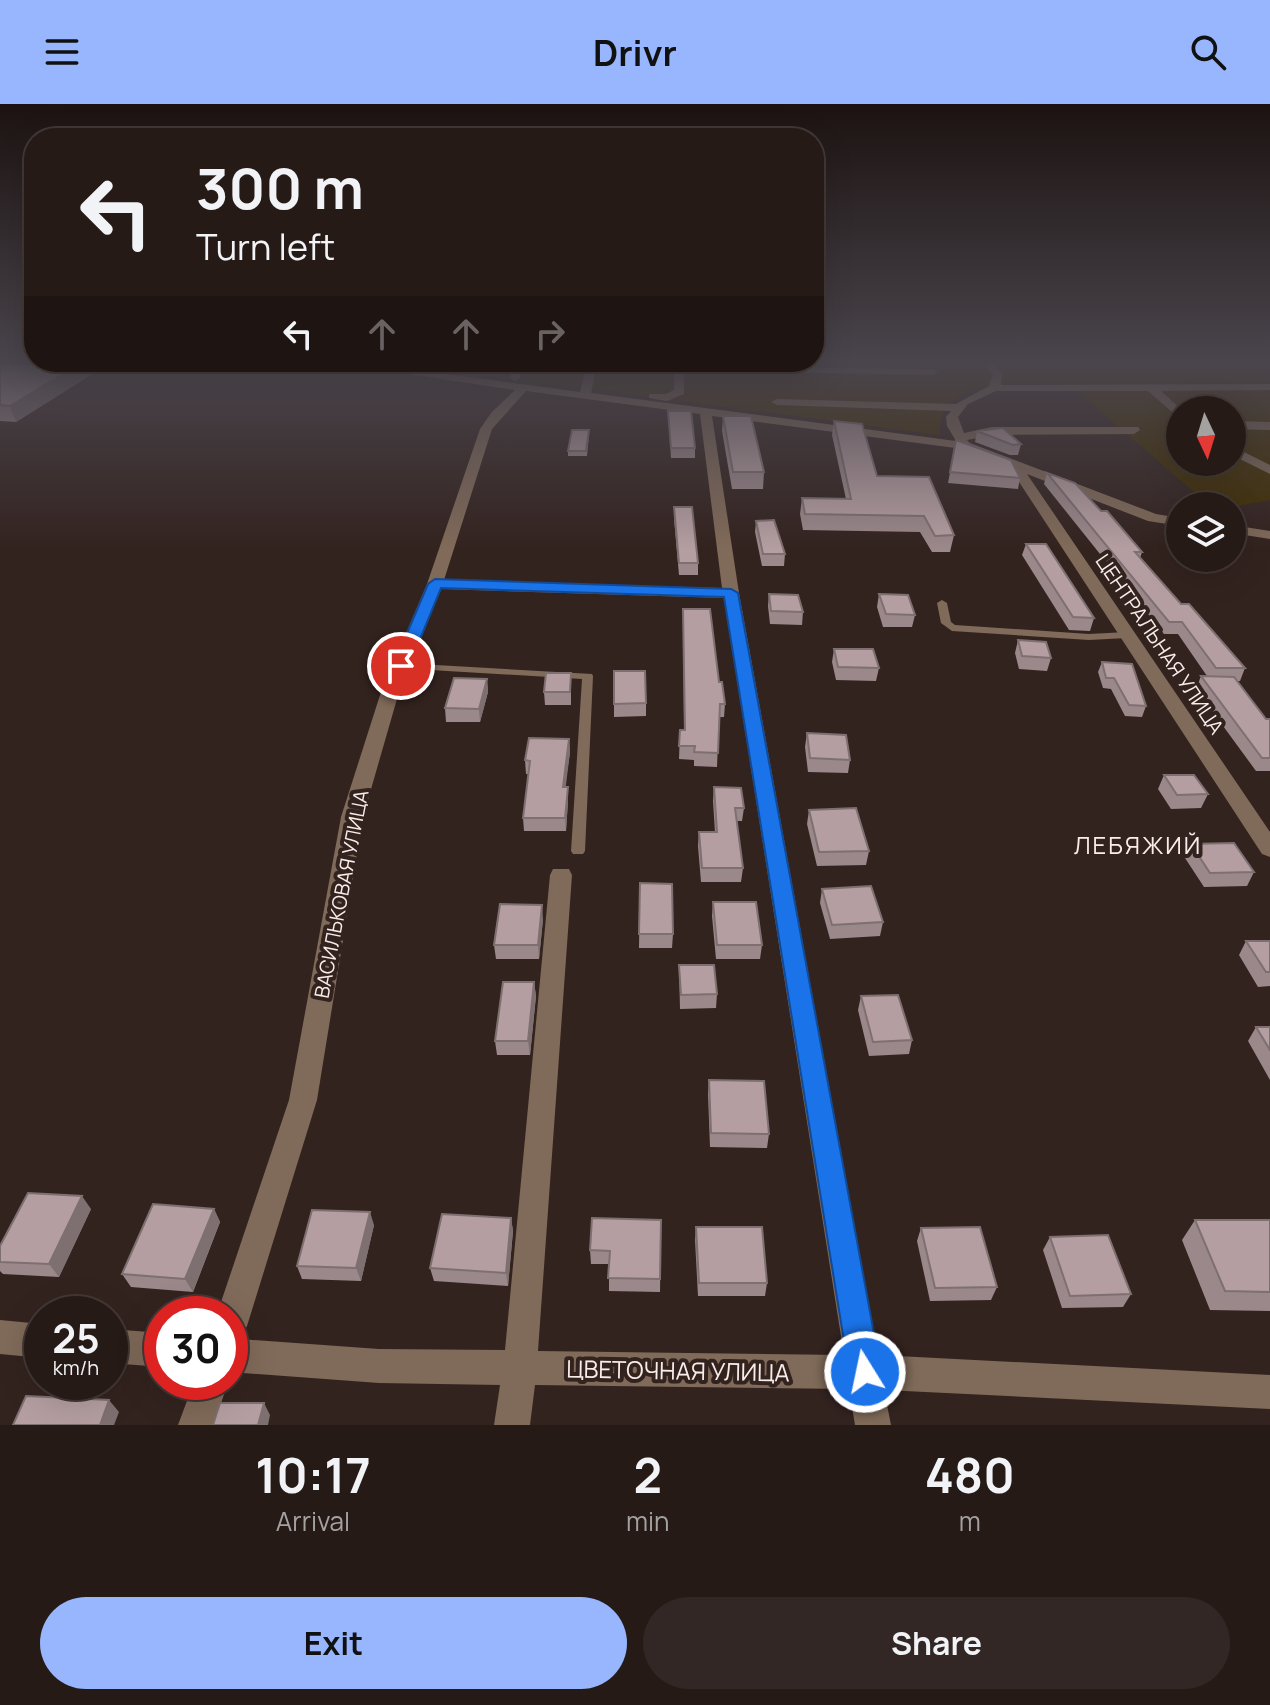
<!DOCTYPE html>
<meta charset="utf-8">
<style>
:root{--surface:#261a17;--page:#322724;--text:#f1f3f6;--muted:#a4a1a1;--line:#423836;--accent:#97b6fd}
body{margin:0;font-family:Manrope,sans-serif;background:var(--page);color:var(--text);height:100vh;display:flex;flex-direction:column;font-size:30px;white-space:nowrap}
*{box-sizing:border-box;margin:0}
p{font-size:26px;color:var(--muted)}
.icon{flex:none;width:44px;height:44px;fill:none;stroke:currentColor;stroke-width:2;stroke-linecap:round;stroke-linejoin:round}
.map{position:relative;height:1321px;overflow:hidden}
.drawer{display:flex;flex-direction:column;background:var(--surface);flex:1}
.drawer>*{flex:none}
.hud{position:absolute;left:24px;top:24px;width:800px;height:244px;border-radius:32px;box-shadow:0 8px 32px #0002,0 0 0 2px var(--line);background:#261a17;color:var(--text);overflow:hidden}
.needle{width:52px;rotate:176deg}
.tools{position:absolute;left:1166px;top:292px;display:grid;gap:16px}
.tools a{display:grid;place-items:center;width:80px;height:80px;border-radius:50%;background:var(--surface);box-shadow:0 8px 32px #0002,0 0 0 2px var(--line);font-size:40px}
.speed{position:absolute;left:24px;top:1192px;display:flex;gap:16px;font-size:40px;font-weight:700;text-align:center}
.speed>*{display:grid;place-content:center;width:104px;height:104px;border-radius:50%;background:var(--surface);box-shadow:0 8px 32px #0002,0 0 0 2px var(--line);line-height:1}
.speed small{font-size:20px;font-weight:400}
.speed .limit{border:12px solid #d22;background:#fff;color:#111}
.pin{position:absolute;display:grid;place-items:center;width:68px;height:68px;color:#fff;margin:-34px;border:4px solid #fff;border-radius:50%;box-shadow:0 2px 8px #0007}
.me{position:absolute;width:88px;margin:-44px;rotate:350deg;stroke-linejoin:round;filter:drop-shadow(0 0 6px #0008)}
.turn{display:flex;align-items:center;gap:28px;height:168px;padding:0 40px;font-size:36px}
.turn .icon{width:104px;height:104px;stroke-width:2.5}
.turn b{display:block;font-size:56px;line-height:68px}
.lanes{display:flex;align-items:center;height:76px;padding:0 40px;background:#0003;justify-content:center;gap:40px;direction:ltr}
.lanes .off{opacity:.35}
.eta{display:flex;justify-content:space-evenly;align-items:center;height:136px;text-align:center}
.eta b{font-size:48px;font-weight:700;line-height:56px}
.action{display:flex;gap:16px;margin-top:auto;padding:16px 40px}
.action a{flex:1;height:92px;border-radius:48px;background:var(--accent);color:#111;font-size:32px;font-weight:700;line-height:92px;text-align:center}
.action a+a{background:var(--page);color:var(--text)}
header{display:flex;justify-content:space-between;align-items:center;height:104px;padding:0 40px;background:var(--accent);color:#111;font-size:36px;font-weight:700}
.map>svg:first-child{display:block}
.green{fill:#412e01;fill-rule:evenodd}
.lines{fill:none;stroke-linecap:round;stroke-linejoin:round}
.service{fill:#806a59;fill-rule:evenodd}
.minor{fill:#806a59;fill-rule:evenodd}
.wall{fill:#9b888a}
.shaded-wall{fill:#7e6f71}
.building{fill:#b49ea1;stroke:#7e6f71;stroke-width:2}
.route{fill:#1a73e8;stroke:#114b97;stroke-width:2}
.labels{text-anchor:middle;dominant-baseline:central;stroke-width:8;stroke-linejoin:round;paint-order:stroke}
.street-label{font-size:20px;fill:#f9edea;stroke:#33231f}
.quarter-label{font-size:24px;letter-spacing:2px;fill:#f9edea;stroke:#33231f}
.near-street-label{font-size:24px;fill:#f9edea;stroke:#33231f}
</style>
<header><svg class="icon" aria-label="menu" viewBox="0 0 24 24"><path d="M4 6h16M4 12h16M4 18h16"/></svg>Drivr<svg class="icon" aria-label="search" viewBox="0 0 24 24"><circle cx="10" cy="10" r="6"/><path d="M15 15l6 6"/></svg></header>
<div class="map">
<svg width="1270" height="1321" viewBox="0 0 1270 1321">
<rect width="100%" height="100%" fill="#33231f"/>
<path class="green" d="M400,260H1270V396L1232,403L1210,402L1069,280C1028,281 935,269 940,331ZM1180,306H1232V358H1180Z"/>
<g class="lines">
<path class="service" d="M942,496L947,499L951,518L955,521L1089,530L1127,528L1132,531L1127,534L1089,536L952,527L941,519L937,499Z
M401,559L592,570L593,572L585,747L583,750H573L571,747L582,575L397,564L396,562Z"/>
<path class="minor" d="M340,260H371L580,288L587,260H597L591,289L956,337L947,322L946,313L951,307L777,301L771,298L777,295L956,300L989,282L993,271L984,260H995L1002,269L1001,281L1270,280V286L1161,287L1182,306L1180,315L1148,287H996L968,300L958,313L964,329L992,323H1138L1140,326L1134,330L992,331L967,336L970,339L1156,410L1180,414V422L1148,417L1027,370L1270,728V753L1262,750L1010,364L963,345L712,312L739,489L878,1251L1270,1271V1305L884,1286L891,1321H855L849,1285L535,1281L530,1321H494L500,1281L379,1279L230,1268V1210H217L289,996L341,713L381,588L427,480L480,325L491,309L515,286ZM526,287L700,310L722,484L444,476L492,325ZM441,485L724,494L844,1251L538,1247L572,771L569,765H553L550,771L505,1246L379,1245L239,1235L247,1222L317,996L363,713L399,588Z
M514,260H524L520,274L515,277L510,274Z
M674,260H684V290L667,297L649,294V290H666L674,286Z
M770,263L933,265L938,268L933,271L766,268L765,266Z
M1232,317L1270,318V326L1232,325Z
M1232,342L1270,361V370L1232,351Z
M1232,421L1270,427V435L1232,429Z
M0,1216L42,1220V1254L0,1250Z
M110,1225L162,1229V1263L110,1259Z
M194,1278H228L214,1321H178Z"/>
</g>
<path class="wall" d="M2,260H108L16,318L0,317V262Z
M668,307L695,344V354H671Z
M723,312L764,368L763,385H732L722,327Z
M834,317L877,372L954,431L950,448H932L920,428L803,426L800,410L802,394L846,395L832,331Z
M977,327L1021,340L1018,351H1010L975,338Z
M589,331L587,352H568V347Z
M956,336L1020,374L1018,385L948,379Z
M1047,369L1142,448L1140,454L1181,500L1245,564L1240,577H1237L1266,615H1270V667H1256L1196,585L1201,572H1207L1178,530H1164L1044,380Z
M674,403L698,459V471H679L674,414Z
M756,417L785,450L784,462H762L755,428Z
M1026,440L1094,514L1090,527L1069,526L1022,451Z
M769,490L803,508L802,521L770,520L768,502Z
M879,490L915,511L912,523H883L877,503Z
M683,505L719,578L725,600L724,613H719L717,663L694,662V656L679,655L680,626H684Z
M1018,536L1051,554L1047,567L1019,565L1015,549Z
M834,545L879,564L876,577L836,576L832,558Z
M1102,558L1146,602L1142,613L1125,612L1111,585L1103,584L1098,568Z
M614,567L646,599V612L614,613Z
M571,569V601H545L544,588Z
M487,575L488,588L480,618H446L445,604Z
M807,629L850,656L848,669L808,668L805,643Z
M569,635L570,648L565,683L568,697L566,727H524L523,714L528,670H526L525,656Z
M1164,671L1208,690L1201,704L1171,705L1158,685Z
M714,683L744,704L742,717H736L743,764L741,778H701L698,742L699,728H715L713,697Z
M809,706L869,747L866,761L817,762L807,720Z
M1191,740L1254,768L1247,782L1204,783L1185,754Z
M640,779L673,830L672,844H639Z
M822,785L883,818L880,832L830,835L820,799Z
M713,798L762,841L760,855H716L712,812Z
M543,815L539,855H496L494,841Z
M1246,837H1270V882L1258,883L1239,851Z
M679,861L717,890L716,904L680,905Z
M534,878L536,892L530,951H497L495,937Z
M861,892L912,936L909,950L869,952L858,906Z
M1256,923H1270V976L1248,937Z
M709,976L769,1030L767,1044L710,1043L708,990Z
M91,1105L59,1173L3,1170L0,1167V1142Z
M214,1105L220,1118L193,1188L131,1183L122,1170Z
M511,1114L513,1127L508,1182L434,1177L430,1164Z
M661,1116L660,1188L609,1187V1160H591L590,1146Z
M1195,1116H1270V1207L1210,1206L1182,1136Z
M374,1121L361,1177L302,1175L297,1162Z
M696,1123L767,1179L765,1192H698L695,1136Z
M921,1124L997,1183L991,1196L930,1197L917,1137Z
M1050,1133L1131,1190L1123,1203L1062,1204L1043,1146Z"/>
<path class="shaded-wall" d="M79,260H108L16,318L10,302Z
M487,575L488,588L480,618L479,605Z
M569,635L570,648L564,697L563,683Z
M568,683V697L566,727L565,714Z
M542,801L543,815L539,855L538,841Z
M534,878L536,892L530,951L528,937Z
M82,1092L91,1105L59,1173L49,1160Z
M214,1105L220,1118L193,1188L185,1175Z
M370,1108L374,1121L361,1177L356,1164Z
M511,1114L513,1127L508,1182L506,1169Z
M109,1296L119,1308L114,1321H100Z
M264,1299L270,1311L268,1321H258Z"/>
<path class="building" d="M2,260H79L10,302L0,301V262Z
M668,307H691L695,344H671Z
M723,312H751L764,368H733Z
M834,317L862,320L877,372L929,373L954,431L935,432L924,412L805,410L802,394L851,395Z
M1003,324L1021,340L1013,341L977,327Z
M572,326H589L586,347H568Z
M956,336L1011,356L1020,374L950,368Z
M1047,369L1075,379L1101,407H1107L1142,448H1135L1181,500H1189L1245,564H1216L1182,518H1169Z
M674,403H692L698,459H679Z
M774,416L785,450H763L756,417Z
M1026,440H1046L1094,514L1073,513Z
M769,490L798,491L803,508L771,507Z
M879,490L908,491L915,511L886,510Z
M683,505H710L719,578H722L725,600H720L718,649L694,648L695,642H679L680,626H685Z
M1018,536L1046,538L1051,554L1022,552Z
M834,545H873L879,564L838,563Z
M1102,558L1132,560L1146,602L1129,601L1114,574H1106Z
M614,567H645L646,599L614,600Z
M546,569H571L570,588H544Z
M1201,572L1234,573L1266,615H1270V654H1262Z
M454,574L487,575L479,605L445,604Z
M807,629L846,631L850,656L810,654Z
M529,634L569,635L563,683H568L565,714H523L530,657L525,656Z
M1164,671H1194L1208,690L1177,691Z
M714,683L741,684L744,704H735L743,764H702L699,728H717Z
M856,704L869,747L819,748L809,706Z
M1234,739L1254,768L1210,769L1191,740Z
M640,779L672,780L673,830H639Z
M871,782L883,818L832,821L822,785Z
M713,798H756L762,841H717Z
M500,800L542,801L538,841H494Z
M1246,837H1270V868H1266Z
M679,861H714L717,890L681,891Z
M503,878H534L528,937H495Z
M898,891L912,936L873,938L861,892Z
M1256,923H1270V946Z
M709,976L764,977L769,1030L711,1029Z
M28,1089L82,1092L49,1160L0,1158V1142Z
M153,1100L214,1105L185,1175L122,1170Z
M312,1106L370,1108L356,1164L297,1162Z
M442,1110L511,1114L506,1169L430,1164Z
M592,1114L661,1116L660,1175L608,1174L610,1147L590,1146Z
M1195,1116H1270V1188L1225,1187Z
M696,1123H762L767,1179H699Z
M980,1123L997,1183L935,1184L921,1124Z
M1108,1131L1131,1190L1070,1192L1050,1133Z
M26,1292L109,1296L100,1321H13Z
M220,1299H264L258,1321H213Z"/>
<linearGradient id="sky" x2="0" y2="1"><stop stop-color="#1c1311"/><stop offset="0.58" stop-color="#4a454d"/><stop offset="1" stop-color="#4a454d" stop-opacity="0"/></linearGradient>
<rect width="1270" height="445" fill="url(#sky)"/>
<path class="route" d="M435,475L731,485L738,489L881,1268L876,1279L865,1284L854,1279L849,1268L724,493L441,484L409,562L406,566H395L393,562L428,480Z"/>
<g class="labels">
<g class="street-label">
<text transform="translate(1160 540) rotate(56)">ЦЕНТРАЛЬНАЯ УЛИЦА</text>
<text transform="translate(341 790) rotate(-79)">ВАСИЛЬКОВАЯ УЛИЦА</text>
</g>
<g class="quarter-label">
<text x="1138" y="740">ЛЕБЯЖИЙ</text>
</g>
<g class="near-street-label">
<text transform="translate(678 1266) rotate(1)">ЦВЕТОЧНАЯ УЛИЦА</text>
</g>
</g>
</svg>
<div class="tools">
<a><svg class="needle" viewBox="-14 -14 28 28"><path d="M0-13l5 13h-10z" fill="#e53935"/><path d="M0 13l5-13h-10z" fill="#a4a1a1"/></svg></a>
<a><svg class="icon" aria-label="layers" viewBox="0 0 24 24"><path d="M12 4l9 5-9 5-9-5zM3 14l9 5 9-5"/></svg></a>
</div>
<div class="speed"><div>25<small>km/h</small></div><div class="limit">30</div></div>
<div class="pin" style="left:401px;top:562px;background:#d93025"><svg class="icon" aria-label="arrive" viewBox="0 0 24 24"><path d="M6 21V4h12l-3 4 3 4H6"/></svg></div>
<svg class="me" style="left:865px;top:1268px" viewBox="-20 -20 40 40"><circle r="17" fill="#1a73e8" stroke="#fff" stroke-width="3"/><path d="M0-11L8 9 0 5-8 9z" fill="#fff"/></svg>
<div class="hud">
<div class="turn"><svg class="icon" aria-label="left" viewBox="0 0 24 24"><path d="M17 20v-9H6M10 6l-5 5 5 5"/></svg><div><b>300 m</b>Turn left</div></div>
<div class="lanes"><svg class="icon" aria-label="left" viewBox="0 0 24 24"><path d="M17 20v-9H6M10 6l-5 5 5 5"/></svg><svg class="icon off" aria-label="ahead" viewBox="0 0 24 24"><path d="M12 20V5M6 11l6-6 6 6"/></svg><svg class="icon off" aria-label="ahead" viewBox="0 0 24 24"><path d="M12 20V5M6 11l6-6 6 6"/></svg><svg class="icon off" aria-label="right" viewBox="0 0 24 24"><path d="M7 20v-9h11M14 6l5 5-5 5"/></svg></div>
</div>
</div>
<section class="drawer">
<div class="eta">
<div><b>10:17</b><p>Arrival</p></div>
<div><b>2</b><p>min</p></div>
<div><b>480</b><p>m</p></div>
</div>
<div class="action"><a>Exit</a><a>Share</a></div>
</section>
